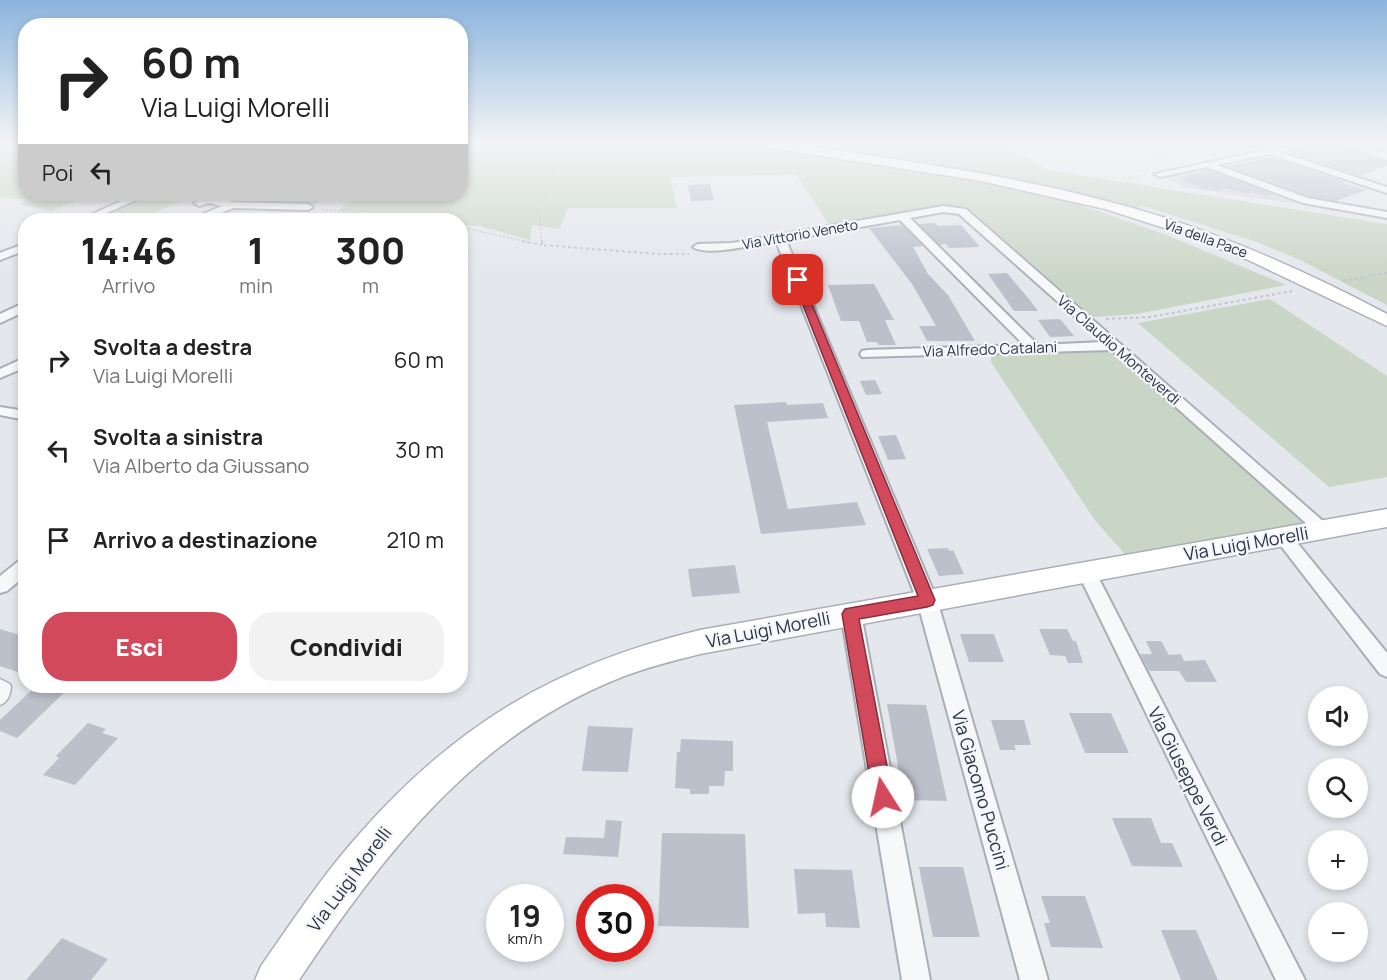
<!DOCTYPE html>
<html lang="it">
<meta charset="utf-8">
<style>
:root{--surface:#fff;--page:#f2f2f2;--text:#222;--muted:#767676;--accent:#d1495b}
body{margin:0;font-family:Manrope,sans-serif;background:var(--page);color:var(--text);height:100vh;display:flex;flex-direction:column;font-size:22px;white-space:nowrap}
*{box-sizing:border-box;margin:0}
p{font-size:20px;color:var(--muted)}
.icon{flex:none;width:33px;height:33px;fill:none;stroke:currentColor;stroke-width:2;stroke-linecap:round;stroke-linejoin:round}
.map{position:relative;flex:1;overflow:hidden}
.sheet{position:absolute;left:18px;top:213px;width:450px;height:480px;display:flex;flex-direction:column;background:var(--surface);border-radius:24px;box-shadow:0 3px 9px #0003}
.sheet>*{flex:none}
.guide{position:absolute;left:18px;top:18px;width:450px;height:183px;border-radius:24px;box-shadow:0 3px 9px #0003;background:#fff;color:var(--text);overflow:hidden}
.tools{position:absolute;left:1308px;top:686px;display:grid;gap:12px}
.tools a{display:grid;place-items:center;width:60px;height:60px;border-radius:50%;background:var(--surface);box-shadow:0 3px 9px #0003;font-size:30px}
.speed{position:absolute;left:486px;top:884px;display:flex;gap:12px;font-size:30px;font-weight:700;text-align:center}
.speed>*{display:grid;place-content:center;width:78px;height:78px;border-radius:50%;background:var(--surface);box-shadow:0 3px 9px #0003;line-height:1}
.speed small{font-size:15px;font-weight:400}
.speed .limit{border:9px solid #d22;background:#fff;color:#111}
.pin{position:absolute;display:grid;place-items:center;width:51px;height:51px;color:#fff;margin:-26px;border-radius:12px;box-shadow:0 3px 9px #0006}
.me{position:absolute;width:66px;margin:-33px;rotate:350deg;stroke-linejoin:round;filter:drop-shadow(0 0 4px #0008)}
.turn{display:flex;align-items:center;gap:21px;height:126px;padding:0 24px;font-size:27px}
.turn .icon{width:78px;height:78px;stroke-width:2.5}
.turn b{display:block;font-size:42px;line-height:51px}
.then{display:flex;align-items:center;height:57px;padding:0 24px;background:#0003;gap:12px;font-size:22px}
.eta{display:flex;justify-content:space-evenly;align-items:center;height:102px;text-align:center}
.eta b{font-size:36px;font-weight:800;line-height:42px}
.action{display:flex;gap:12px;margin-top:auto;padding:12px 24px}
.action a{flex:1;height:69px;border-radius:24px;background:var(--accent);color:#fff;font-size:24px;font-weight:800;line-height:69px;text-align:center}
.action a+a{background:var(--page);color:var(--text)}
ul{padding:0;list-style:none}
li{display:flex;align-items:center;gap:18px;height:90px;padding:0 24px}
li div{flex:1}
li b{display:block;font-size:22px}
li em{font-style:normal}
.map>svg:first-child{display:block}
.built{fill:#d2d6de}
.green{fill:#c9d6c5}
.building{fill:#bbc0ca}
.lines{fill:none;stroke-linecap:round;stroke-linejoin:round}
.service-casing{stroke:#a9aeb7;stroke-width:3}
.minor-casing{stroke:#a9aeb7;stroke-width:4}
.secondary-casing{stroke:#a9aeb7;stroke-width:3}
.path-far1{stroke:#c2c5cb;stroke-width:1.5;stroke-dasharray:2 2;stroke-linecap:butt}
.path{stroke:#c2c5cb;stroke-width:2;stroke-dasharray:3 3;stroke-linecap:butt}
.service{fill:#f7f8fa;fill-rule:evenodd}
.minor{fill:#f7f8fa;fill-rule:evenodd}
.secondary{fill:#fff;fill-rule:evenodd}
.route{fill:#d1495b;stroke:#882f3b;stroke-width:1.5}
.labels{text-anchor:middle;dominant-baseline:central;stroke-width:4.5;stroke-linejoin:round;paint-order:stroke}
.far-street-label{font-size:14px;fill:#2b3445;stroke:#f4f6f9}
.street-label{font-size:15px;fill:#2b3445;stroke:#f4f6f9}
.near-street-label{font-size:18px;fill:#2b3445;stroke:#f4f6f9}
</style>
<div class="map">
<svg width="1387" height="980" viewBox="0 0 1387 980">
<rect width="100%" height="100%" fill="#e4e7ec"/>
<path class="built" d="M1209,166L1304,202L1291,203L1183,187L1160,175Z"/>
<path class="green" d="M0,143H25L26,194H203L205,196L198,201H181L139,220L98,219L99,216L131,201L123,200L128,196L93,194L52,211L20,204L26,200L0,197Z
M461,143H1004L1047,170L1387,224V305L1298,259L1257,242L1143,206L1132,208L1073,202L1169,236L1286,285L1137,314L1093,317L966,206L830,226L796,174L670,177L677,208H568L559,229L532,225L530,240L480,226L461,225L460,220H439L340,210L350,199L323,197L316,204L285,200L248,199L260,194H460Z
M1270,299L1387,376V477L1329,487L1138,323Z
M1108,350L1114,351L1305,516L1307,525L1129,559L1094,519L991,362V355Z"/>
<path class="building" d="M1320,143H1335L1387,162V166L1360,176L1288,152Z
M1270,157L1345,182L1343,183L1367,190L1336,201L1309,196L1227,166Z
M1209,170L1272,194L1267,196L1253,192L1249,194L1225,188L1217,191L1204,189L1179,179Z
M710,184L714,200L691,201L688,185Z
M935,223L938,226L961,225L980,247L949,248L946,244L940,245L919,224Z
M902,225L923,246L913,247L928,274L948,295L975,341H927L919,326H936L912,284L869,228Z
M1007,273L1029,299L1038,311H1014L988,274Z
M874,284L894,320H885L896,345H879L877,342H867L859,321H841L828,285Z
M1059,319L1062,321L1074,336L1050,337L1038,320Z
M875,380L882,394L866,395L860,381Z
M786,402L787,405L823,403L828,418L767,422L788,509L857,502L866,525L761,534L734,405Z
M896,435L906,459L888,460L878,436Z
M948,548L949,551L953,550L964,574L939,576L927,549Z
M735,565L740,593L692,597L688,569Z
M0,629L26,637V675L0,666Z
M1039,629H1067L1073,641H1076L1083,663H1068L1065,656L1050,655Z
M960,634H994L1004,662H969Z
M1146,641H1161L1169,655L1181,654L1184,661L1205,660L1217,682H1186L1179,671H1149L1140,654H1152Z
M36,686H71L17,738L0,731V720Z
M887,704L926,705L947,801L904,800Z
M1069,713H1111L1129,753H1085Z
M991,720H1024L1031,745H1014L1016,750H1000Z
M88,723L106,729L102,733L118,738L75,785L43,775L59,758L56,756Z
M588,726L633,728L628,772L582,771Z
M681,739L733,741V771H725L724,786H709V794H690V789L675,788L677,752H680Z
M1112,818H1151L1161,843H1172L1183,867L1132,866Z
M606,820L622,821L618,857L563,854L566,837L604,838Z
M662,833L745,834L749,928L658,926Z
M919,867H963L980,937H933Z
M794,869L852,870L860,928L826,927L825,913L798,914Z
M1041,896H1085L1103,948L1051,947L1044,923H1050Z
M1161,930H1196L1218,980H1181Z
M62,938L108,959L91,980H26Z"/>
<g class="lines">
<defs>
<path id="service" d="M0,679L10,684L11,687C10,695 8,702 0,705Z"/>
<path id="minor" d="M1297,143H1314L1279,152L1387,187V193L1269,154L1217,165L1308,198L1387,212V218L1303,203L1207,167L1160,177L1155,174Z
M1337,143H1350L1387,154V160Z
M130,197L138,199L91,220H79Z
M208,197L232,202L308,204L313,207L308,210L233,208L204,220H192L193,218L222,206L209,203L199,206L194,203Z
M943,206L966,209L1332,529L1329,533H1317L1112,350L862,357L860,354L862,351L867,350L1024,345L900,220L786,240L937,600L1048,980H1020L917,600L776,241C759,244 706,257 693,247L698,244L732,243ZM943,212L959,214L1103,342L1038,345L910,218Z
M26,243V250L0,260V253Z
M26,302V311L0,323V314Z
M26,357V367L0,378V369Z
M0,407L26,411V420L0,415Z
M1284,532L1290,534L1387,653V677L1380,674L1278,542L1275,538L1278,534Z
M26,558V575L7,591L0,593V576L20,560Z
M1086,564L1092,566L1095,571L1305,980H1276L1077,571L1080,566Z
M851,606L858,609L861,614L930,980H902L841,614L844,609Z"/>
<path id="secondary" d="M759,143H789C898,160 1008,174 1114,203C1210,228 1300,268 1387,314V326L1246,259L1177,232L1105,209L981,181L765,147Z
M1387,509V527L700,654C672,661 644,668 617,679C473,737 383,855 299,980H255L261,966C293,920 324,873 362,831C459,722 559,664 700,630Z"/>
</defs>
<use href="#service" class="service-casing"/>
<use href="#minor" class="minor-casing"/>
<use href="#secondary" class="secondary-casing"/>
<path class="path-far1" d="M1124,143L1166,161
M1124,178L1146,175
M322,209L425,220
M460,227L528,242
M542,242L539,209L553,174V145"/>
<path class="path" d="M522,241L542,245
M542,241V245L658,254H689
M1343,281L1387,273
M1106,319L1150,317L1292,291"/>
<use href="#service" class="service"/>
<use href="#minor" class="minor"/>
<use href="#secondary" class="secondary"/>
</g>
<linearGradient id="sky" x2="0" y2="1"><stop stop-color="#8bb4dd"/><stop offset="0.51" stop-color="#f3f4f6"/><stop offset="1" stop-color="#f3f4f6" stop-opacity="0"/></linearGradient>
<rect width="1387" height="280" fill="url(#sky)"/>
<path class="route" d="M798,277L802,280L935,600L933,605L927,607L859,619L893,797L890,804L883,806L876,804L873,797L842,614L845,609L850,608L918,596L793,280Z"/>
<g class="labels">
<g class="far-street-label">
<text transform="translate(800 234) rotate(-10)">Via Vittorio Veneto</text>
<text transform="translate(1206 238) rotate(20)">Via della Pace</text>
</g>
<g class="street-label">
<text transform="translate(990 349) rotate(-2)">Via Alfredo Catalani</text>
<text transform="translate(1119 350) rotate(41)">Via Claudio Monteverdi</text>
</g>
<g class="near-street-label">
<text transform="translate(1246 543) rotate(-10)">Via Luigi Morelli</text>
<text transform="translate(768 629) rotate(-11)">Via Luigi Morelli</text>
<text transform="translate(1188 776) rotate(63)">Via Giuseppe Verdi</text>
<text transform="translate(981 790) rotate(74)">Via Giacomo Puccini</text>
<text transform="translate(349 879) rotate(-53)">Via Luigi Morelli</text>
</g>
</g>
</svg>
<div class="tools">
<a><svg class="icon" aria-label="sound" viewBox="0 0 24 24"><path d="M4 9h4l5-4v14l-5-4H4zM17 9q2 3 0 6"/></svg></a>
<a><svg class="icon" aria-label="search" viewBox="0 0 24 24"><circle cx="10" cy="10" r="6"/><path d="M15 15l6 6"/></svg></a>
<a>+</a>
<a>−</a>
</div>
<div class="speed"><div>19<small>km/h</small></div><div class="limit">30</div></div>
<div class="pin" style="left:798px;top:280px;background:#d93025"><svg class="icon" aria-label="arrive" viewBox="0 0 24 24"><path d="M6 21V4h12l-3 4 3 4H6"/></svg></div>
<svg class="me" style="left:883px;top:797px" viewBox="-20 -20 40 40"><circle r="19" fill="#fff"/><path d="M0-13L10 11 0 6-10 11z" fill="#d1495b"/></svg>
<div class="guide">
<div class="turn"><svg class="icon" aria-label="right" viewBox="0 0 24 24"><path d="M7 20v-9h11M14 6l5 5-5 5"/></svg><div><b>60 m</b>Via Luigi Morelli</div></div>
<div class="then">Poi<svg class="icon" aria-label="left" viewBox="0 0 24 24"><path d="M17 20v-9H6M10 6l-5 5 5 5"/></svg></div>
</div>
<section class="sheet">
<div class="eta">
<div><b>14:46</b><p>Arrivo</p></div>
<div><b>1</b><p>min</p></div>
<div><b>300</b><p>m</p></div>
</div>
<ul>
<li><svg class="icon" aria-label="right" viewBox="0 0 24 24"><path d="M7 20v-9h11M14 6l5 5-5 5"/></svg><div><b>Svolta a destra</b><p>Via Luigi Morelli</p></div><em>60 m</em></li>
<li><svg class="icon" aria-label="left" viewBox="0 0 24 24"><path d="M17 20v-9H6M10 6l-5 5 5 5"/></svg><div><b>Svolta a sinistra</b><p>Via Alberto da Giussano</p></div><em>30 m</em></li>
<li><svg class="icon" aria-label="arrive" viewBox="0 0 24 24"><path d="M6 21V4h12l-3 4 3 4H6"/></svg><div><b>Arrivo a destinazione</b></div><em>210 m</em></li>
</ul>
<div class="action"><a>Esci</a><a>Condividi</a></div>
</section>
</div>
